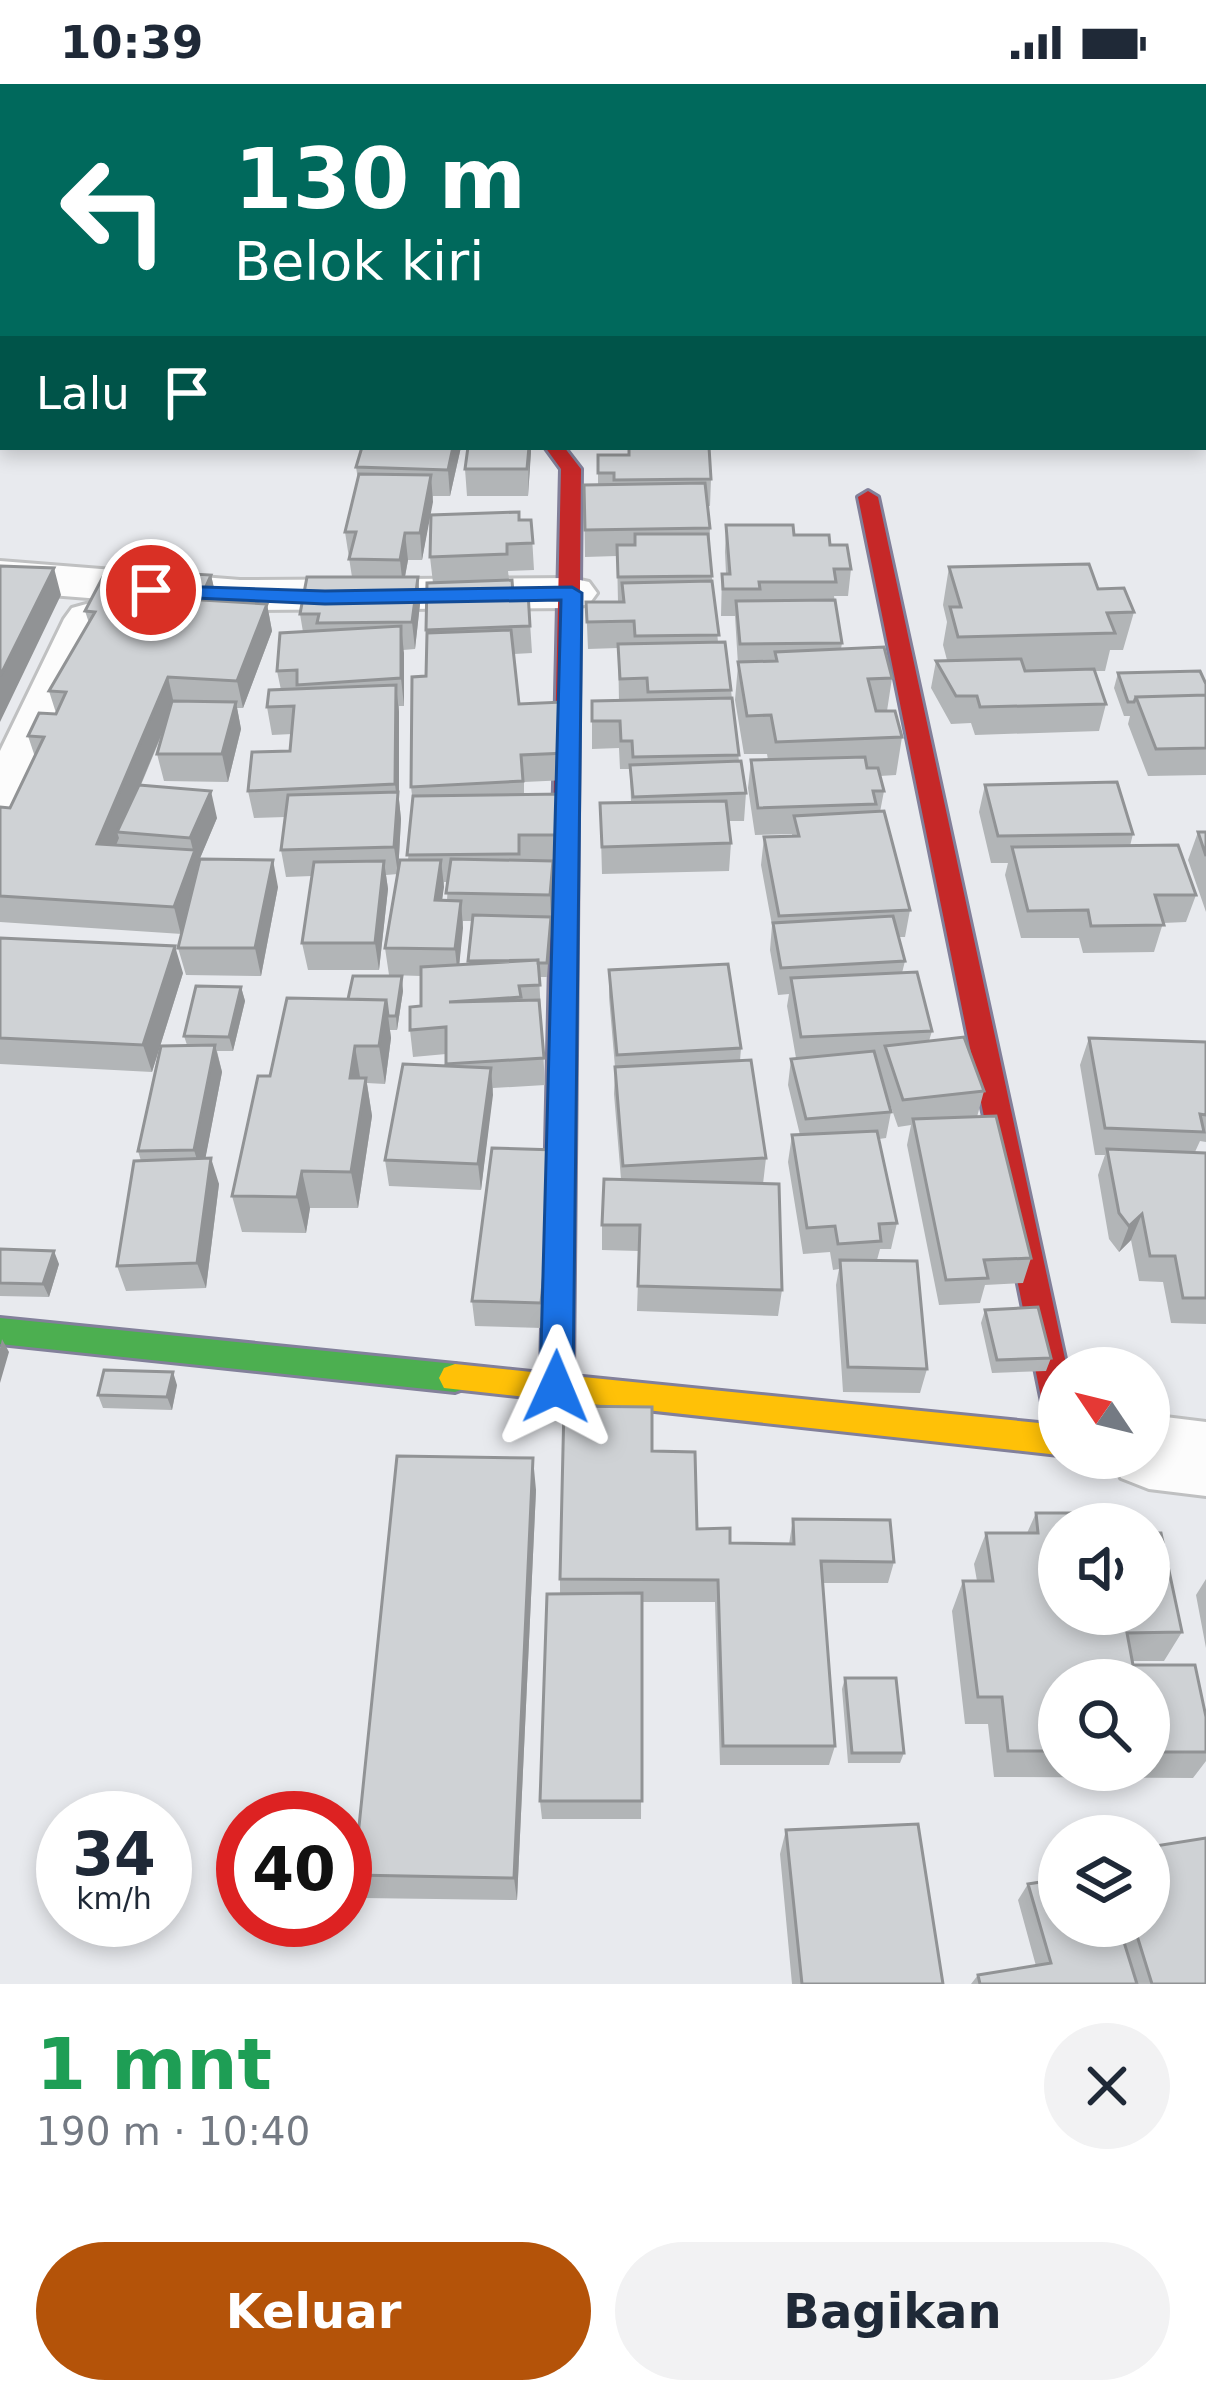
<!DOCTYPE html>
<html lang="id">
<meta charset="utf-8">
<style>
:root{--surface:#fff;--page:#f2f2f3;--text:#1f2937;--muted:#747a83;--accent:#b45309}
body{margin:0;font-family:"DejaVu Sans",sans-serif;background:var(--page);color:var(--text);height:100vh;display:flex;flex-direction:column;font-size:45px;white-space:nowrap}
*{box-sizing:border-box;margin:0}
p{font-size:39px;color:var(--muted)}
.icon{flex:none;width:66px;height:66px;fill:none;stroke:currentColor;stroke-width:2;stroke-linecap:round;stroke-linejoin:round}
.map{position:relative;height:1900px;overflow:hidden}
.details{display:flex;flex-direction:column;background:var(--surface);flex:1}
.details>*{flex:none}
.guide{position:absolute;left:0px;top:0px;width:1206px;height:366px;box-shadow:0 6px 18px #0003;background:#00695c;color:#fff;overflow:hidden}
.needle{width:78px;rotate:305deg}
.tools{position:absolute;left:1038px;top:1263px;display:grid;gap:24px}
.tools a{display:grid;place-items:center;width:132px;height:132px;border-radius:50%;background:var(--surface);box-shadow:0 6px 18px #0003;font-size:60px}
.speed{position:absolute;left:36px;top:1707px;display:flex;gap:24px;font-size:60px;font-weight:700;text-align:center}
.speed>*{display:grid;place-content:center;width:156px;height:156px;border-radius:50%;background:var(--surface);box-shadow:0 6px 18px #0003;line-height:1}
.speed small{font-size:30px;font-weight:400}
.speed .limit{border:18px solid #d22;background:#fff;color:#111}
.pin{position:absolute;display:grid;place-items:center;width:102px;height:102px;color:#fff;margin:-51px;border:6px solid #fff;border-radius:50%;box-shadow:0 3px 12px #0007}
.me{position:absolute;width:132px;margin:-66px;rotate:1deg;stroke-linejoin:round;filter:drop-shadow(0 0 9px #0008)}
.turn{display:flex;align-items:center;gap:42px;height:252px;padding:0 36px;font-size:54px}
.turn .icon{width:156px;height:156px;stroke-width:2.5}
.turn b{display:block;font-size:84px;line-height:102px}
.then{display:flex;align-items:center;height:114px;padding:0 36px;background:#0003;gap:24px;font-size:45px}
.round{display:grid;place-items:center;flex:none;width:126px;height:126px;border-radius:63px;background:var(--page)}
.summary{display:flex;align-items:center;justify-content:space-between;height:204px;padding:0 36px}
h1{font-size:72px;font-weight:700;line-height:90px;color:#1e9e55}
.action{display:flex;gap:24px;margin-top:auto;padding:24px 36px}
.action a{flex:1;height:138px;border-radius:72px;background:var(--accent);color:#fff;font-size:48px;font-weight:700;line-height:138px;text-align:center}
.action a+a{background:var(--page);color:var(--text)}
.status{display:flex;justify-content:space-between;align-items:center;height:84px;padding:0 60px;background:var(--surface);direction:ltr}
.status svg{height:33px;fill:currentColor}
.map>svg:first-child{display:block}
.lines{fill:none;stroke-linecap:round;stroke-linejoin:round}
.lane-casing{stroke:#bfc0c1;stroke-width:6}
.street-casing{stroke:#bfc0c1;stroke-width:6}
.fast-casing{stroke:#82809a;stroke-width:6}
.slow-casing{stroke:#82809a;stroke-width:6}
.jam-casing{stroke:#82809a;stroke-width:6}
.lane{fill:#fcfcfc;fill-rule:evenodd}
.street{fill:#fcfcfc;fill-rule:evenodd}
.fast{fill:#4caf50;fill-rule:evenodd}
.slow{fill:#ffc107;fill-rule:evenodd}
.jam{fill:#c62828;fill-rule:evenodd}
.wall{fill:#b2b5b7;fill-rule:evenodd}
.shaded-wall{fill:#919395}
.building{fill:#cfd2d5;stroke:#919395;stroke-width:3}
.route{fill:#1a73e8;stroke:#114b97;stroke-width:3}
</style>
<div class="status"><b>10:39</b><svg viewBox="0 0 49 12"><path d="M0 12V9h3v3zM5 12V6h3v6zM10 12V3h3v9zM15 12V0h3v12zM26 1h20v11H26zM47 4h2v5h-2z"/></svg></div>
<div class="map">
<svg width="1206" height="1900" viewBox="0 0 1206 1900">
<rect width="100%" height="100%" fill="#e8eaee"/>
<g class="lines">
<defs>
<path id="lane" d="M0,133H3V145H0Z"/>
<path id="street" d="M488,0H522V3H488Z
M0,477L240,496L571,494L589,498L597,509L589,520L571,524L240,526L0,507Z
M90,519L108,524L116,535L29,727L21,741L0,747V667L64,535L72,524Z
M1149,1331L1206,1338V1412L1149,1405L1121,1394L1112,1374H1149Z"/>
<path id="fast" d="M0,1234L455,1280L466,1284L471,1294L466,1304L455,1308L0,1260Z"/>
<path id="slow" d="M562,961L572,964L576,971L573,1292L1059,1341V1371L444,1304L439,1294L444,1284L455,1280L541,1289L548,971L552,964Z"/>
<path id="jam" d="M545,363H564L581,385L576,971L572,978H552L548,971L561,385Z
M868,407L878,413L1067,1284H1059V1337L1048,1333L1043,1323L858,413Z"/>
</defs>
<use href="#lane" class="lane-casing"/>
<use href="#street" class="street-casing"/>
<use href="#fast" class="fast-casing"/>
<use href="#slow" class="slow-casing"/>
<use href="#jam" class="jam-casing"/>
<use href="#lane" class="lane"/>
<use href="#street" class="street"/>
<use href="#fast" class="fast"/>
<use href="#slow" class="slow"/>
<use href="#jam" class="jam"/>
</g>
<path class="wall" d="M0,186H3V260H0Z
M362,363H461L450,412H433L422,476H408L405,493H418L420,520L415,565L403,566L404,622H399V716L401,735L398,790L408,776L413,719L411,703L426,592V546L433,499L430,473L520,436H531L534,486L508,487L509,496L513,509L528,508L532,569L514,570L519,620L567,669V696L524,698V710H564V778H553L554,804L547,893H539L545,1001L493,1004L481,1106L389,1102L385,1076L446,982V970L413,973L410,946L421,922V892L389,891L385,864L398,790L386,791L388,805L379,886H308L302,859L312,792L286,793L281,766L285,733L254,734L248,707L290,667L292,650L272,651L267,623L281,606L277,587L303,548L300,530L352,493L345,448L358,396L356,383ZM444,798H448L447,817L442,816ZM463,837H473L469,881H459Z
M468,363H531L528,412H467L465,385Z
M598,371L711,395L710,422H708L710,444L709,463L718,558L731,606L739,677L746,709L744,737H729L731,759L729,787L602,790L600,719L631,718L630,685H620L619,664L592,665V617H619L618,564L588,565L586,518H618L617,472L585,473L584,401H598Z
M726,441L794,451L830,461L851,485L848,512H834L842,559L841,565L892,594L887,627L902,653L896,691L880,692L884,707L880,728L910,826L905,853H898L905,877L902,889L932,947L929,957L984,1007L977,1033L1031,1174L1023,1199L985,1201L980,1219L939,1221L907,1061L911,1041L898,1043L882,997L891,1028L886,1054L879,1055L897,1139L891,1165H880L877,1176L927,1285L920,1309L843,1308L836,1201L839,1185L833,1186L830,1168L803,1170L788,1078L792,1051H800L788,1001L791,975L796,974L787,922L789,910L778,911L770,866L772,841L761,781L764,753L792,752V750L755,751L748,704L751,676H768L767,670H744L735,616L738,581L735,532H721L722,490H726L725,468Z
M949,483L1098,505L1134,528L1123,566H1110L1105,587H1095L1106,620L1099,647L975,651L971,639L951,640L931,604L936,577L947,576L943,561L947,538L943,521Z
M211,491L217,517L267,520L272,547L243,624H237L241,645L228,698L164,697L157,670L165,643L141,701L217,734L198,779L278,803L261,892L186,891L178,864L182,850L0,838V723L10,724L35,673L28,652L56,629L49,607L89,539L85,527Z
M1118,589L1206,600V691L1148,692L1128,640L1130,632H1124L1114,604Z
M985,701L1133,750L1130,762L1196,811L1186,838L1163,839L1154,868L1083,869L1079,854H1021L1005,791L1008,779H991L979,728Z
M1198,748H1206V828L1188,776Z
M0,854L183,889L152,988L0,980Z
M609,886L741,964L740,977L766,1074L763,1100L782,1206L778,1232L637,1227L639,1167L602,1166V1141L621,1095L614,1010L615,983L609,913Z
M241,903L245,917L233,967H217L222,988L205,1075L219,1100L206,1204L126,1207L117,1182L141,1077L138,1067L187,961L184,952Z
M403,907L397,946H390L391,954L385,1000L367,999L372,1032L358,1124H310L306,1149L242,1148L232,1112L348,915Z
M1089,954L1206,958V1058L1200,1057L1195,1068L1206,1069V1240L1171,1239L1163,1198L1139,1197L1131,1156L1119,1168L1109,1155L1098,1091L1105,1071H1095L1080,981Z
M556,1066L557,1093L542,1244L475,1242L472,1217Z
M0,1165L59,1180L49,1213L0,1212Z
M985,1226L1051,1274L1046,1287L992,1289L981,1239Z
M177,1301L172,1326L103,1324L98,1311Z
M652,1367L697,1445L730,1459L789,1460L793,1435L894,1478L888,1499H822L835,1662L829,1681H720L715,1518H642L641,1735H542L540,1717L560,1510V1495Z
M536,1406L517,1816L362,1814L354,1791Z
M1036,1429L1059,1440L1182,1548L1164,1577H1132L1133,1581L1206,1633V1677L1193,1694L994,1693L988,1640H965L952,1527L963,1497H977L974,1480L986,1449H1027ZM1059,1596H1149V1686H1059Z
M1206,1495V1564L1196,1511Z
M845,1594L904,1669L900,1679H848L842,1605Z
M786,1746L943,1900H792L780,1770Z
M1028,1800L1059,1842H1149L1206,1900H971L978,1891L1036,1882L1018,1816Z"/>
<path class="shaded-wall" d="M3,35V104L0,117V47Z
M453,363H461L450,412L448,386Z
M529,363H531V369L528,412Z
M431,391L433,418L422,476L420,449Z
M405,449L408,476L403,503L400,476Z
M54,484L61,511L0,638V592Z
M211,491L217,518L200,516Z
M418,493L420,520L415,565L412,538Z
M267,520L272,547L243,624L237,597Z
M401,542L404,569V622L401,594Z
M168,593L174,620L121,748H117L119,754L105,788L97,760Z
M396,601L399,628V716L401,735L398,790L394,763L397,716L395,700Z
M236,618L241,645L228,698L222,670Z
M211,707L217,734L198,779L181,851L174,823L194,770L190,754Z
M273,776L278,803L261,892L255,864Z
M441,776L444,803L438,844L435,816Z
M384,777L388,805L379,886L375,859Z
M553,777L554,804L547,893L551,835L550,811Z
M461,817L463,844L458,893L455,865Z
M175,862L183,889L152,988L143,961Z
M402,892L403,907L397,946L396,932Z
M241,903L245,917L233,967L229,953Z
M386,916L391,954L385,1000L379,962Z
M215,961L222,988L202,1092L194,1066Z
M355,962L361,999L350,994Z
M491,984L493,1011L481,1106L478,1080Z
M366,994L372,1032L358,1124L351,1088Z
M556,1066L557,1093L542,1244L541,1219Z
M211,1074L219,1100L206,1204L197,1179Z
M302,1087L310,1124L306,1149L297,1113Z
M1142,1130L1131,1156L1119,1168L1129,1142Z
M54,1167L59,1180L49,1213L43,1200Z
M2,1255L9,1268L0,1299V1264Z
M173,1288L177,1301L172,1326L167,1313Z
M533,1374L536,1406L517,1816L514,1794Z"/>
<path class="building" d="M573,0H671L672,3H575Z
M0,186H3V204H0Z
M0,215H3V235H0Z
M362,363H453L448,386L356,383Z
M468,363H529L527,385H465Z
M629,363H709L711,395L614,396V389H598V371H629Z
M359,390L431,391L420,449H405L400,476L349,475L356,448H345Z
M705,399L710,444L585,446L584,401Z
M519,428V436H531L533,459L507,460V470L430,473L431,431Z
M726,441H793L794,451H829L830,461H847L851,485H834L836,498H759L760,505H723L722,490H730Z
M635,450H708L712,492L618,493L617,461H635Z
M1089,480L1098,505L1124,504L1134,528L1107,529L1115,549L958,553L950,523H961L949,483Z
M0,482L54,484L0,592Z
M107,485L211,491L200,516L267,520L237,597L168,593L97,760L195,766L174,823L0,812V723L10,724L44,653L28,652L39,629L56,630L66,608L49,607L95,528L85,527Z
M307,493H418L412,538L317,539L319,530H300Z
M512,496L513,509L528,508L530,542L426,546L427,499Z
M712,497L719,551L635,552L634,537L587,538L586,518H624L622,499Z
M835,516L842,559L740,560L736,517Z
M401,542V594L297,601V586L277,587L280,549Z
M511,546L519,620L563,618L567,669L521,671L523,697L411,703L412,593L426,592L427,549Z
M725,558L731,606L648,608L647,594L620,595L618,560Z
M884,563L892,594L868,595L876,627H895L902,653L776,658L771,631L747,632L738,578L777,577L775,568Z
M1021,575L1025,587L1094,585L1106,620L980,623L977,612H956L936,577Z
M1200,587L1206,600V611L1136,613L1134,618H1128L1118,589Z
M396,601L395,700L248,707L252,668L290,667L294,622L267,623L269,606Z
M1206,611V664L1156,665L1136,613Z
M732,614L739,671L633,673L632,657H621L620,637H592V617Z
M172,617L236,618L222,670H157Z
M865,673L867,684H878L884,707H873L876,720L758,724L751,676Z
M741,677L746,709L633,713L630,681Z
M1117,698L1133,750L998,752L985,701Z
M139,701L211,707L190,754L117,748Z
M398,708L394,763L281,766L288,711Z
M564,710L563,751H519V770L407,771L413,712Z
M726,717L731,759L602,763L600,719Z
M884,727L910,826L779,832L764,753L799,752L794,732Z
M1198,748H1206V772Z
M1178,761L1196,811H1155L1164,841L1091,842L1088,826L1028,827L1012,763Z
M200,775L273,776L255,864H178Z
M451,775L553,777L550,811L446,809Z
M400,776H441L435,816L461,817L455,865L385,864Z
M384,777L375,859H302L314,778Z
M473,831L551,833L547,879H538V876L468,877Z
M893,832L905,877L781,884L773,839Z
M0,854L175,862L143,961L0,954Z
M538,876L540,901L519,902L521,913L449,918L539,916L544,974L446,980V943L410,946V923L421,922V883Z
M728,880L741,964L617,971L609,886Z
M917,888L932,947L801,953L791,894Z
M353,892H402L396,932H388L386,916L348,915Z
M196,902L241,903L229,953L184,952Z
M287,914L386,916L379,962H355L350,994H366L351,1088L302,1087L297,1113L232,1112L258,992H270Z
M964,953L984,1007L903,1016L885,962Z
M1089,954L1206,958V1031L1200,1030L1204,1048L1105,1044Z
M215,961L194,1066L138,1067L161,962Z
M874,967L891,1028L806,1035L791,975Z
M751,976L766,1074L623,1082L615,983Z
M403,980L491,984L478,1080L385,1076Z
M996,1032L1031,1174L984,1176L988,1194L946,1196L913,1035Z
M877,1047L897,1139L879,1140L881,1157L838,1160L835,1142L807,1144L792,1051Z
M492,1064L556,1066L541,1219L472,1217Z
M1107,1065L1206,1069V1214H1183L1175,1172H1150L1142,1130L1129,1142L1119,1129Z
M211,1074L197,1179L117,1182L134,1077Z
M604,1095L779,1100L782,1206L638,1202L640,1141H602Z
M0,1165L54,1167L43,1200L0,1199Z
M840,1176L917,1177L927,1285L848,1283Z
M1038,1223L1051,1274L997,1276L985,1226Z
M104,1286L173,1288L167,1313L98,1311Z
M564,1322L652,1323V1367L695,1368L697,1445L730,1444V1459L794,1460L793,1435L890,1436L894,1478L821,1477L835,1662H723L718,1496L560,1495Z
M397,1372L533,1374L514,1794L354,1791Z
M1036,1429H1097L1098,1440H1059V1530H1149V1449H1161L1182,1548L1127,1549L1133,1581H1195L1206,1633V1668H1149V1596H1059V1667H1008L1002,1613H978L963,1497H993L986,1449H1038Z
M642,1509V1717H540L547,1510Z
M845,1594H896L904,1669H852Z
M918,1740L943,1900H802L786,1746Z
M1206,1754V1900H1152L1134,1842H1149V1763Z
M1059,1795V1842H1119L1137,1900H980L978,1891L1051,1879L1028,1800Z"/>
<path class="route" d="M143,501L325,507L572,503L582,509L573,1303L568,1313H545L540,1303L561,516L325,520L151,512L143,510Z"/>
</svg>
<div class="tools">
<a><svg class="needle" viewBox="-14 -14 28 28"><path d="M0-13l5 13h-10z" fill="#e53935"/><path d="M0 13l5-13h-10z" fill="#747a83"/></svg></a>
<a><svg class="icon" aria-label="sound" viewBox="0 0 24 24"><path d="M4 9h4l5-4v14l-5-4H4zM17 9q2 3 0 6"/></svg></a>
<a><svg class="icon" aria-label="search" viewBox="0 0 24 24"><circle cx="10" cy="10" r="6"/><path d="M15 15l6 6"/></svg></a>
<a><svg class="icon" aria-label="layers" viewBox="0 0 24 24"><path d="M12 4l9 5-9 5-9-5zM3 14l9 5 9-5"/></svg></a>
</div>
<div class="speed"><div>34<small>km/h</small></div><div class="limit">40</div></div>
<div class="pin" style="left:151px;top:506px;background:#d93025"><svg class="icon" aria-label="arrive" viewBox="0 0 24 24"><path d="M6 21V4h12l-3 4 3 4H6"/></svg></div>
<svg class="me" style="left:556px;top:1303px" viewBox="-20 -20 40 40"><path d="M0-17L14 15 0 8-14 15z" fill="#1a73e8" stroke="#fff" stroke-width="4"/></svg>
<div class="guide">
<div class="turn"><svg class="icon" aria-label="left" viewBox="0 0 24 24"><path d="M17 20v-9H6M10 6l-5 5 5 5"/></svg><div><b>130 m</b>Belok kiri</div></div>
<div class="then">Lalu<svg class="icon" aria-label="arrive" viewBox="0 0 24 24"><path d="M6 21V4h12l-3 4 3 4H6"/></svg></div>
</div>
</div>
<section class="details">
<div class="summary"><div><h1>1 mnt</h1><p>190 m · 10:40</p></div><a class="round"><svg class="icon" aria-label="close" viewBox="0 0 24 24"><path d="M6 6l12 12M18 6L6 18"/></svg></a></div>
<div class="action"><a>Keluar</a><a>Bagikan</a></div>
</section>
